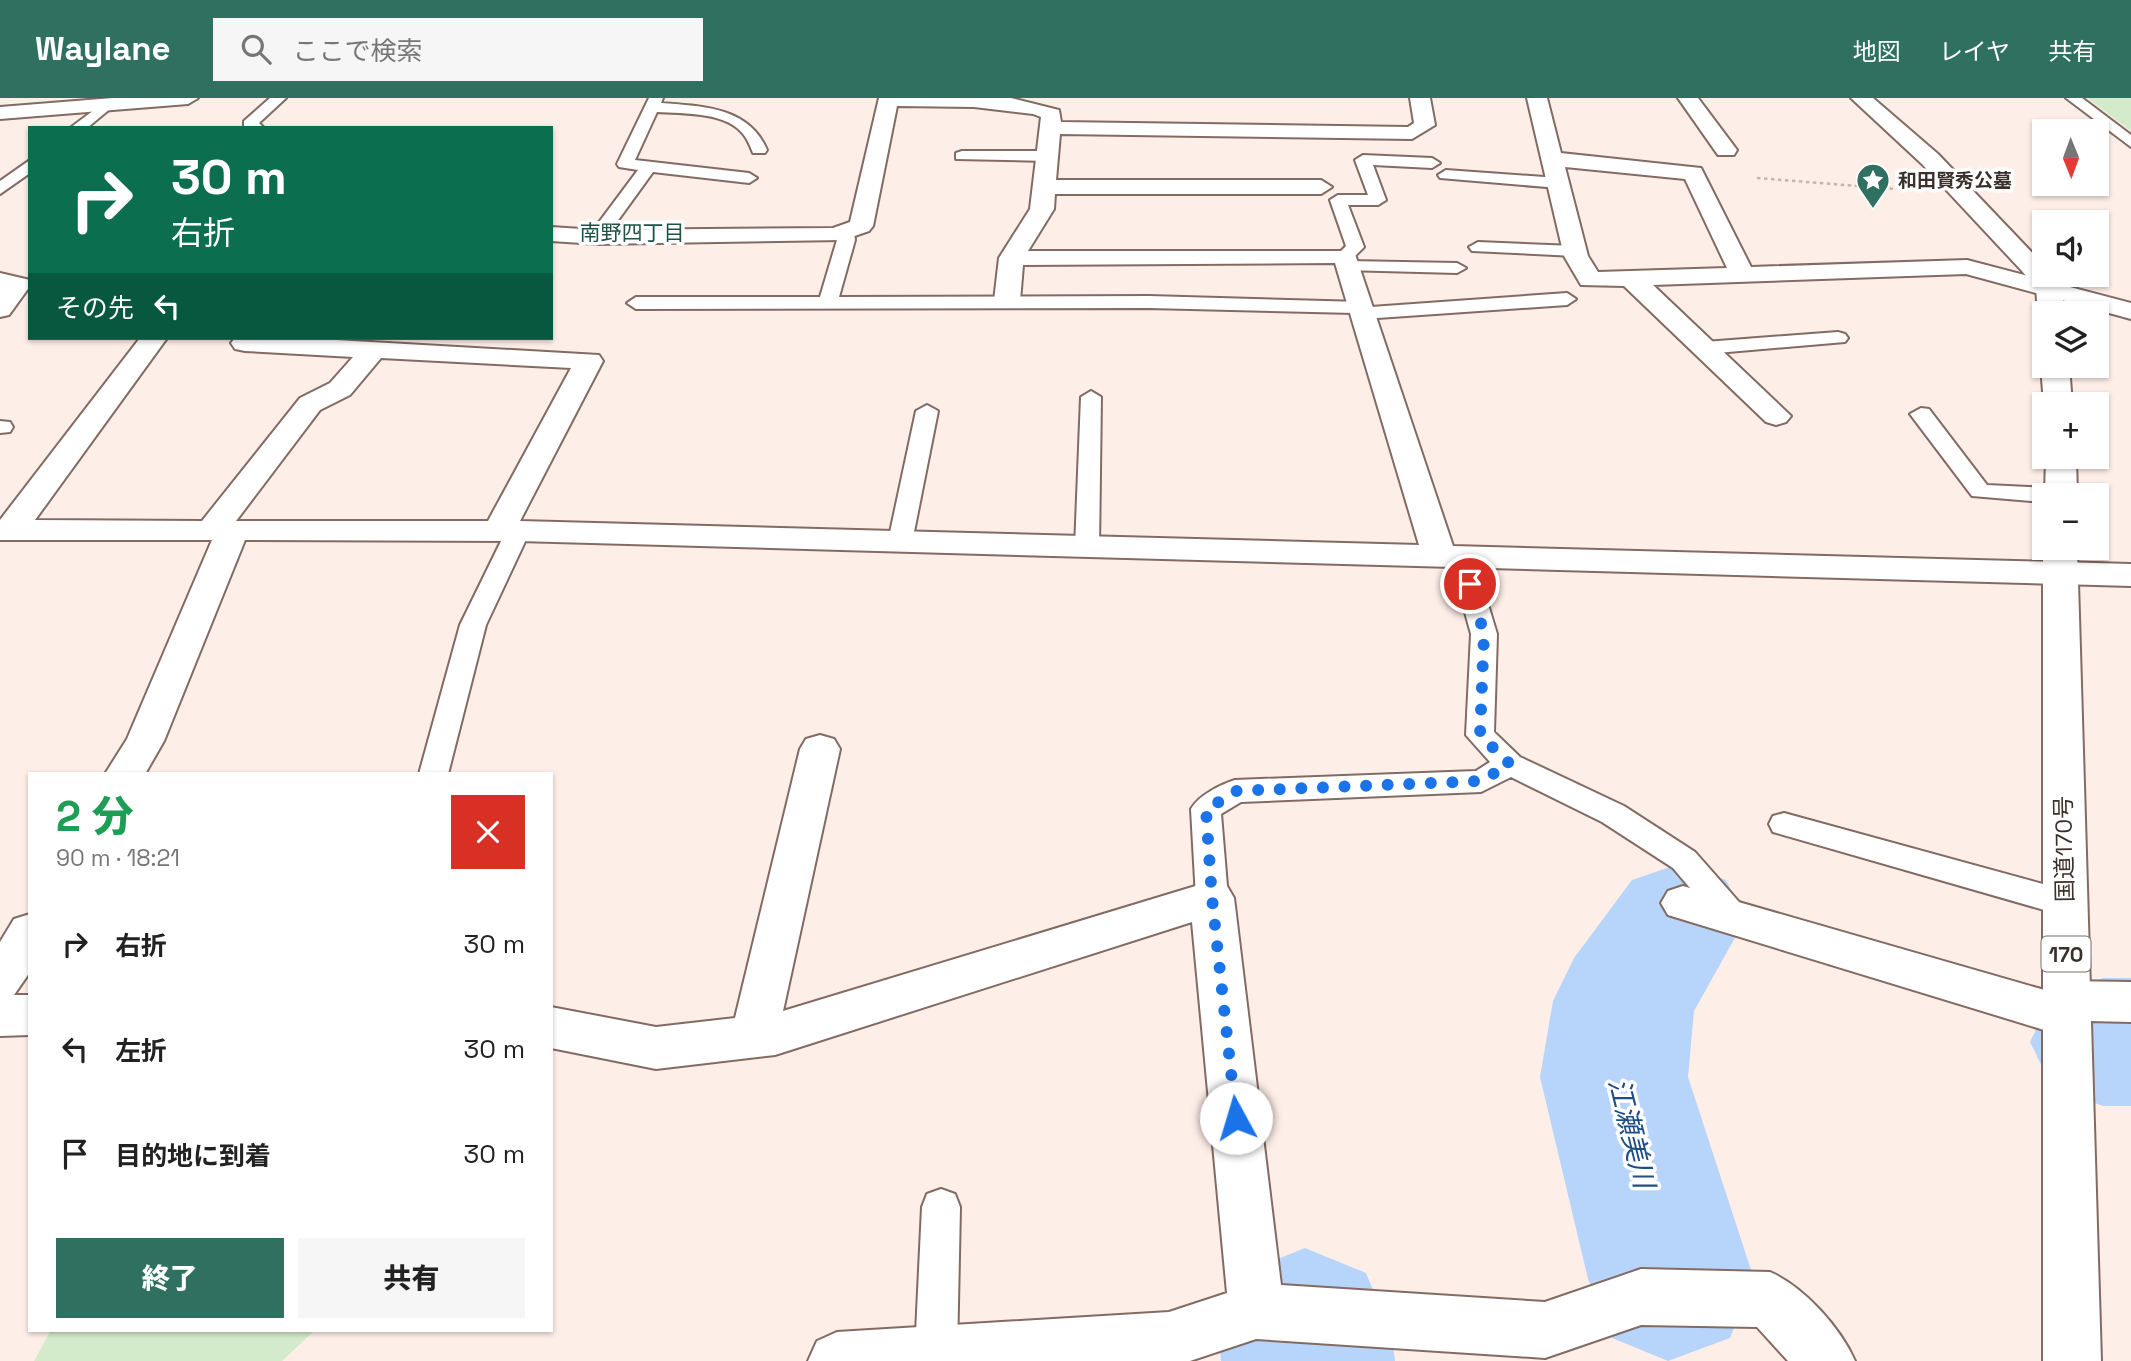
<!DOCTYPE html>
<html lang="ja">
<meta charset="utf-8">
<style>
:root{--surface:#fff;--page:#f6f6f6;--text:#222;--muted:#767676;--accent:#2f7060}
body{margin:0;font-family:"Space Grotesk","Noto Sans JP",sans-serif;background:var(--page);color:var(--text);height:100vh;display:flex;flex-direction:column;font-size:26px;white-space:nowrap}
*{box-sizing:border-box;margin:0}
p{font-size:23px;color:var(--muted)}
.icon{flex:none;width:38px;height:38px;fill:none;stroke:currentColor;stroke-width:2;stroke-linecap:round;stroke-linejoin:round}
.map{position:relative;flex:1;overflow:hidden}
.drawer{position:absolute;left:28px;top:674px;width:525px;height:560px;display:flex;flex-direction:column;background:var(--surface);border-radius:0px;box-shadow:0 2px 5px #0004}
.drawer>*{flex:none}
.guide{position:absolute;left:28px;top:28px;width:525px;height:214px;border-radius:0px;box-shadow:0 2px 5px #0004;background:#0b6e4f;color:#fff;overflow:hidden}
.needle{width:46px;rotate:179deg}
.buttons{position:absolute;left:2032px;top:21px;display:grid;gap:14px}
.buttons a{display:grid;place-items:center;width:77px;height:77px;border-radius:0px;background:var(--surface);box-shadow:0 2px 5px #0004;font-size:35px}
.pin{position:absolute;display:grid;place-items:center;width:60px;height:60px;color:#fff;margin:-30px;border:4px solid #fff;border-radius:50%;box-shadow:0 2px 7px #0007}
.me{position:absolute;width:77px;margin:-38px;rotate:354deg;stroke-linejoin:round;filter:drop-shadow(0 0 5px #0008)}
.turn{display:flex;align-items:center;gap:24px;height:147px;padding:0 28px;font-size:32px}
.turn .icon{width:91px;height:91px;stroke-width:2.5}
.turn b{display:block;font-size:49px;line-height:60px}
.then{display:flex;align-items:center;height:66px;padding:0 28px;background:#0003;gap:14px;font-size:26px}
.round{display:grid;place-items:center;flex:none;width:74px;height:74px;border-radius:0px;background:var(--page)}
.head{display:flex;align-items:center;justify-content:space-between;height:119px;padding:0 28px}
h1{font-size:42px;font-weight:800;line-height:52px;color:#1e9e55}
.action{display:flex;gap:14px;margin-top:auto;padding:14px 28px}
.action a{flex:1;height:80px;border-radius:0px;background:var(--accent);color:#fff;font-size:28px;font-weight:800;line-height:80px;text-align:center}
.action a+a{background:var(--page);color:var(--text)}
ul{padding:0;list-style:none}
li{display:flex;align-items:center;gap:21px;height:105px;padding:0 28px}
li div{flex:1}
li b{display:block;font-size:26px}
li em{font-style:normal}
header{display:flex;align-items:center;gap:42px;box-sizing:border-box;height:98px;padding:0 35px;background:var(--accent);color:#fff}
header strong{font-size:33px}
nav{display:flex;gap:38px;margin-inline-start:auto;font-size:24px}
.search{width:490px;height:63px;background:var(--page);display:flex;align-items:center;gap:18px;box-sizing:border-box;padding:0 24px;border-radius:0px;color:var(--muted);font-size:26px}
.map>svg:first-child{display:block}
.green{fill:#d3eacb}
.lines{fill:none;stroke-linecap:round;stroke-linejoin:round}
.river{fill:#b7d5fa;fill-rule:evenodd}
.service-casing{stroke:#826b63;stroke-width:4}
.minor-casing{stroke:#826b63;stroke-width:4}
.trunk-casing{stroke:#826b63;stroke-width:4}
.path{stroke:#c3b5b0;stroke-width:2.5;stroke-dasharray:3.5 3.5;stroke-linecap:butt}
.service{fill:#fff;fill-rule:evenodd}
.minor{fill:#fff;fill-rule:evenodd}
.trunk{fill:#fff;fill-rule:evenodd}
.route{stroke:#1a73e8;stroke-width:12;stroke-dasharray:0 21.6}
.labels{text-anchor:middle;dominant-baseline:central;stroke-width:7;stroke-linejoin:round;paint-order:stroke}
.far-poi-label{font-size:19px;font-weight:bold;fill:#3a302c;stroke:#fff;text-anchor:start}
.far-neighbourhood-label{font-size:21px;fill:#1d5245;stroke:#fff}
.shield{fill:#fff;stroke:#756e6b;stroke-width:2}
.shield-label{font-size:21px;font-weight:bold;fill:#3a302c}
.street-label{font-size:23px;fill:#3a302c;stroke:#fff}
.near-water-label{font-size:28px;font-style:italic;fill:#1e4e85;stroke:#fff}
</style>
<header>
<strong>Waylane</strong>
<div class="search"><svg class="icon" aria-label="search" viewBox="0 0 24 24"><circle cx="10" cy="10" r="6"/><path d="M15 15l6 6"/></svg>ここで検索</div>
<nav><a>地図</a><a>レイヤ</a><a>共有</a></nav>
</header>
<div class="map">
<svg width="2131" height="1263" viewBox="0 0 2131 1263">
<rect width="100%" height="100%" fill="#feeee8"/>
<path class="green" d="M2087,0H2131V33Z
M51,1232H315L282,1263H34Z"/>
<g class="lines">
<path class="river" d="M1679,766L1726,782L1746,820L1694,913L1688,979L1754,1181L1730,1240L1668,1263L1612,1240L1588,1181L1540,979L1553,903L1574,860L1632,782Z
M2103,880H2131V1008H2103L2052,989L2030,944L2052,899Z
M1305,1150L1366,1175L1391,1236L1395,1263H1221L1219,1236L1244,1175Z"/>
<defs>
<path id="service" d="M270,0H286L259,25L264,30L244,29V23Z
M649,0H663L661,5C702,8 749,9 767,52L765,55H753C751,50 749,45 746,40C730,13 684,16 657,14L635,62L749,75L757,80L749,85L653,74L603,143H591L588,139L638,72L619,69L617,66Z
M2066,0H2082L2131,37V49Z
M106,3L111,4V10L87,30H70Z
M962,53H1048L1056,58L1048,63L956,61V55Z
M1363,57L1432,60L1440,65L1432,70L1373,67L1386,102L1378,107H1348L1364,149L1351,162L1345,163L1336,158L1346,148L1330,102L1338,97H1368L1355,62Z
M30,62V75L0,96V83Z
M1446,72L1558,80L1566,85L1558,90L1440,80L1438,77Z
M845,128L854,133L855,142L839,199L1149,198L1362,204L1371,209L1567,195L1576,201L1567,207L1363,221L1354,215L1149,210L636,211L627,205L636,199H820L837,142L836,133Z
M1478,144L1575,148L1584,153L1575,158L1472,153L1469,149Z
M1349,163L1457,165L1466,170L1457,175L1343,172L1340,168Z
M1838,234L1845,236L1848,240L1845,244L1705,256L1695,250L1705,244Z
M1091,293L1101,299L1099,450L1096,455H1078L1075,450L1081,299Z
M927,307L938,313L912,444L908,449H892L888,444L916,313Z
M1921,310L1929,311L1987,387L2047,390L2058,397H2044V404L1972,398L1910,316Z
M0,323L10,324L13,329L10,334L0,335Z
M518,426L526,428L530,433L486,527L448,676H419L460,527L506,433L510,428Z
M1462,453L1471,455L1474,460L1497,536L1494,634L1520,659L1624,708L1695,754L1746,812L1751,821L1746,830L1735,834L1724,830L1673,770L1602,724L1511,679L1481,694L1241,704L1221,716L1228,800L1223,809L1212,813L1201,809L1196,800L1191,711C1199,697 1220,687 1235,682L1476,673L1490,664L1466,637L1471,536L1450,460L1453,455Z
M1784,715L2065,792L2076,796L2081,805L2076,814L2065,818L1773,734L1769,726L1773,718Z
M941,1091L955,1096L960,1109L957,1256L954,1263H918L915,1256L922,1109L927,1096Z"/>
<path id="minor" d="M113,0H198L188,6L0,21V9Z
M879,0H1011L1059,12L1061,24L1408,29L1414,25L1410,0H1430L1435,27L1412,41L1060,36L1056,82H1321L1332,89L1321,96H1055L1054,111L1028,153H1354L1453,448L2131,466V488L518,443L245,442L164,643L145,676H105L127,641L212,442H0V422L140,240H167L35,422L202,423L300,300L330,285L353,259L245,253L235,251L231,245L235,240H301L599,257L603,263L520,423L1419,447L1335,165L1023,167L1020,203L1016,208H998L994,203L999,160L1030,111L1041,19L1033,16L974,9L897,8L873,128L869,133L843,142L597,146L551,143V129L597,132L833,130L850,124ZM381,260L571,270L488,423H236L320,312L350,297Z
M1527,0H1547L1561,55L1701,70L1751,169L1967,162L2131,205V221L1966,176L1653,187L1791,318L1786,324L1776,327L1766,324L1624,188L1581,187L1564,158ZM1565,69L1685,81L1727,170L1598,174L1588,158Z
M1678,0H1698L1737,52L1734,57H1718Z
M0,175L30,182V188L9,217L0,219Z
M820,637L834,641L840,651L783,913L1212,783L1227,788L1234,800L1281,1187L1545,1204L1641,1171L1770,1174C1804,1189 1840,1229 1855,1263H1788L1757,1229L1641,1227L1545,1260L1256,1241L1190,1263H808L817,1243L837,1234L1169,1214L1227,1195L1192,824L775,957L656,971L551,950V909L656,929L735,920L800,651L806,641Z
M1683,788L2048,893L2051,889L2067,883L2131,884V924L2088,923L2084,933L2067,939L1668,817L1661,805L1668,793Z
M30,816V874L14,897H30V937L0,938V844L14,821Z"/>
<path id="trunk" d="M1851,0H1873L1938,56L2040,163L2044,168V177H2052C2063,189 2063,200 2064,215H2044L2042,221L2038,215L2036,190L2022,173L1922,66Z
M2044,264V268H2069L2072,306H2044L2041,268Z
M2046,359H2076L2077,397H2045Z
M2043,450H2077L2101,1263H2043Z"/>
</defs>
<use href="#service" class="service-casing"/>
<use href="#minor" class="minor-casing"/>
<use href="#trunk" class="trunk-casing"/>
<path class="path" d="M1757,80L1895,91"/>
<use href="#service" class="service"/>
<use href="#minor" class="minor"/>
<use href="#trunk" class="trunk"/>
</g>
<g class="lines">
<path class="route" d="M1236,1020L1212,800L1206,712L1236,693L1481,683L1510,666L1480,637L1484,536L1470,486"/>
</g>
<defs>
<symbol id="sight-pin" viewBox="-11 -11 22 30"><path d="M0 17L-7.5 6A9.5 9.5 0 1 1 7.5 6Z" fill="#2f7060" stroke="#fff"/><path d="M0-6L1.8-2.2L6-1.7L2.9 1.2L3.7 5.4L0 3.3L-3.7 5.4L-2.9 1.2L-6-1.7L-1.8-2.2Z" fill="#fff"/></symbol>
</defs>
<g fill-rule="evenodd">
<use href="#sight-pin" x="1854" y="63" width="38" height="52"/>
</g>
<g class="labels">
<g class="far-poi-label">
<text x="1898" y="82">和田賢秀公墓</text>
</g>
<g class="far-neighbourhood-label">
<text x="632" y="134">南野四丁目</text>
</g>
<rect class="shield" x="2041.5" y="838.5" width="49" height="35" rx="5"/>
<g class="shield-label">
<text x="2066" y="856">170</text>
</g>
<g class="street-label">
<text transform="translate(2064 751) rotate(-91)">国道170号</text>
</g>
<g class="near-water-label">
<text transform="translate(1632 1035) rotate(76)">江瀬美川</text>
</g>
</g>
</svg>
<div class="buttons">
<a><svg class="needle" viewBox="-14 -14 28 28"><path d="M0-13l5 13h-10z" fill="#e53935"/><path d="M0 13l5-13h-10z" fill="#767676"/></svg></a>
<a><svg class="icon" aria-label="sound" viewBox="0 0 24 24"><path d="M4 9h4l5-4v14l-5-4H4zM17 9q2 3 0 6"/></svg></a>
<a><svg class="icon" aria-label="layers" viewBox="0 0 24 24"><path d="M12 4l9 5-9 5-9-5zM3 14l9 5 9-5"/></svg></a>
<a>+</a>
<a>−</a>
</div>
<div class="pin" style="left:1470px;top:486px;background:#d93025"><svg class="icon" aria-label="arrive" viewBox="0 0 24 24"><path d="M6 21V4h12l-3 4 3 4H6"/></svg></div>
<svg class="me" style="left:1236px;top:1020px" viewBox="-20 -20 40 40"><circle r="19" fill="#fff"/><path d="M0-13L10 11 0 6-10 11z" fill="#1a73e8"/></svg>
<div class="guide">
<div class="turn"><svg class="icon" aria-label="right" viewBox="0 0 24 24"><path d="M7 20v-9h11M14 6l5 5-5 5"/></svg><div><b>30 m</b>右折</div></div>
<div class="then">その先<svg class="icon" aria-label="left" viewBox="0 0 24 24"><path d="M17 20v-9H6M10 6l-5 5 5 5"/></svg></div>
</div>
<section class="drawer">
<div class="head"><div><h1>2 分</h1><p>90 m · 18:21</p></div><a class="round" style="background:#d93025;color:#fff"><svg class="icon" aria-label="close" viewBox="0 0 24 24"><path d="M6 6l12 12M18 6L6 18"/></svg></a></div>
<ul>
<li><svg class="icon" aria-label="right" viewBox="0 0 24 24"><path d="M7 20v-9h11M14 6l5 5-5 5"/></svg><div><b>右折</b></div><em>30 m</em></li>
<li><svg class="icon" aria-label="left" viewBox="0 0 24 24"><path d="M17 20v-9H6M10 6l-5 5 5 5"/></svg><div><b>左折</b></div><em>30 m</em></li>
<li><svg class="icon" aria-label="arrive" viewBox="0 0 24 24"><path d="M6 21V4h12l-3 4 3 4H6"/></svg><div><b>目的地に到着</b></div><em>30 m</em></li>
</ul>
<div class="action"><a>終了</a><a>共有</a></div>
</section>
</div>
